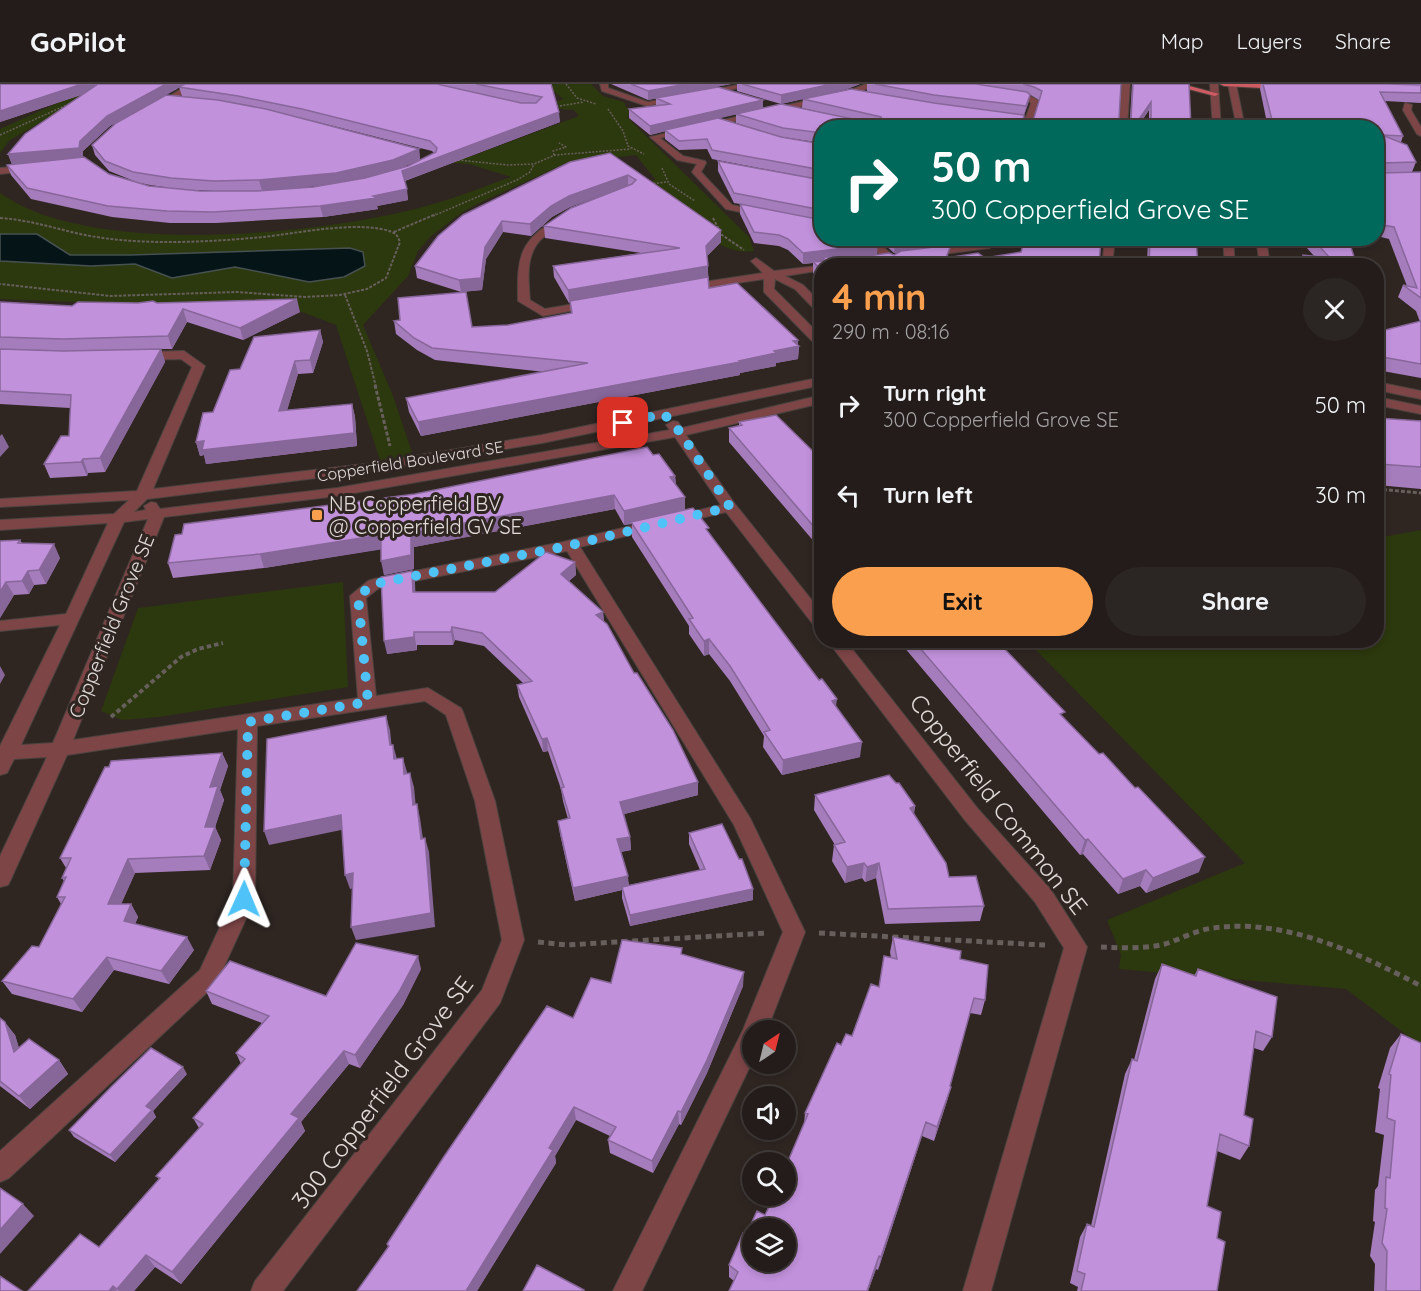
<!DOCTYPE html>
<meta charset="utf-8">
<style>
:root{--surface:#231c1a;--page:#2b2523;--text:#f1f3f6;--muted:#a3a1a2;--line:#403a39;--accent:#f99f4d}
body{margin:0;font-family:Quicksand,sans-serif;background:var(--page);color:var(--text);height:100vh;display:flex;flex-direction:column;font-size:22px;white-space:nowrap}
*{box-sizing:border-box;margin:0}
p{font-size:20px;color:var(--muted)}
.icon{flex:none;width:33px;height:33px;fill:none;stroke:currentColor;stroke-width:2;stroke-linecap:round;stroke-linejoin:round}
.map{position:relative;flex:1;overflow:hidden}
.side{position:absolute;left:814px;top:174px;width:570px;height:390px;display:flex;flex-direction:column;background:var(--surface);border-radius:24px;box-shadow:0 3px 9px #0003,0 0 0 2px var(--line)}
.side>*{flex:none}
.top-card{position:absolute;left:814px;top:36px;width:570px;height:126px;border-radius:24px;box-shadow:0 3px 9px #0003,0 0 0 2px var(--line);background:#00695c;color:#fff;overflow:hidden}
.needle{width:39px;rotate:35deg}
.tools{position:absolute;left:742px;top:936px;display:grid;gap:12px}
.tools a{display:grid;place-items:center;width:54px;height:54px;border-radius:50%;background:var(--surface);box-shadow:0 3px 9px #0003,0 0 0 2px var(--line);font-size:30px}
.pin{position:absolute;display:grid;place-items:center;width:51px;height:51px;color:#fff;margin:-26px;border-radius:12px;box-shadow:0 3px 9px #0006}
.me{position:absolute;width:66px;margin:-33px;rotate:1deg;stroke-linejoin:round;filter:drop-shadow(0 0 4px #0008)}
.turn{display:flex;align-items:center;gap:21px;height:126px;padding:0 18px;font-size:27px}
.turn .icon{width:78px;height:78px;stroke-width:2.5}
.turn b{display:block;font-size:42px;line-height:51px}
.round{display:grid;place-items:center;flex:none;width:63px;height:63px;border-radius:32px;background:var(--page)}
.overview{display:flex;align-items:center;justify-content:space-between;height:102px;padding:0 18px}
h1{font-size:36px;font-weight:800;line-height:45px;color:var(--accent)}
.primary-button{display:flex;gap:12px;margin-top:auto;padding:12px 18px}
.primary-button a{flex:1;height:69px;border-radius:36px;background:var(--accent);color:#111;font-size:24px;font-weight:800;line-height:69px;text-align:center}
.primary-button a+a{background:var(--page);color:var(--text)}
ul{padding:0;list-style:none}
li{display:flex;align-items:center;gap:18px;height:90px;padding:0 18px}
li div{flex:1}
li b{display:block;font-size:22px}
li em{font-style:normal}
header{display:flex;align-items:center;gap:36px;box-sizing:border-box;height:84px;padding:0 30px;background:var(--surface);border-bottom:2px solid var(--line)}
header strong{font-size:28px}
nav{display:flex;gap:33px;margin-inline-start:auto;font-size:21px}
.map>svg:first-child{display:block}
.green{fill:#2c380d}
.water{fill:#051517;stroke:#475152;stroke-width:1.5}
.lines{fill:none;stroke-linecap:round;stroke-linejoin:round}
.minor-casing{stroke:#4c433f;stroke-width:2}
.major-casing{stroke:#4c433f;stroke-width:2}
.path-far4{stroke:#675f5c;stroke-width:1.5;stroke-dasharray:2 1.5;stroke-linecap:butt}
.path-far3{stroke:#675f5c;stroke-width:2;stroke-dasharray:3 1.5;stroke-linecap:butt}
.path-far2{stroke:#675f5c;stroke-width:3;stroke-dasharray:4 2;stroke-linecap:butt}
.path-far1{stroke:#675f5c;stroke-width:4;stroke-dasharray:4.5 3;stroke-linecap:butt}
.path{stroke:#675f5c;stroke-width:5;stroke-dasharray:6 4.5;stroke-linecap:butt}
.minor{fill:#7e4547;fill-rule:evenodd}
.major{fill:#d15b63;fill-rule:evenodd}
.wall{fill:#a67dbc;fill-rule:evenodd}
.shaded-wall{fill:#876699}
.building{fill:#c191db;stroke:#876699;stroke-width:1.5;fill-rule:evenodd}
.route{stroke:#4fc3f7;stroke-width:10;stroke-dasharray:0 18}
.poi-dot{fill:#f99f4d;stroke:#2f2622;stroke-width:2}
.labels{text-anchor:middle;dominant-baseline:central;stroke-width:6;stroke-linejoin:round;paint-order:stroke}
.far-street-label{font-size:16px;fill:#e2dcda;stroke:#2f2622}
.poi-label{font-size:20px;fill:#e2dcda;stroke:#2f2622;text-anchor:start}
.street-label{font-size:20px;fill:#e2dcda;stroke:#2f2622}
.near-street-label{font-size:24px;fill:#e2dcda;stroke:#2f2622}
</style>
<header>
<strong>GoPilot</strong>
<nav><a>Map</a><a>Layers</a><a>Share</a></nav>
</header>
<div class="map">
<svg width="1421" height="1207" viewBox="0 0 1421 1207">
<rect width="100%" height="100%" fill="#2f2622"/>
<path class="green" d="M90,0H109L22,49L9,57L0,69V45L62,17Z
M545,0H591L603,12L624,18L626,23L637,26L627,33L749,153L754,167C715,172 696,138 672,112L654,110L648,100L655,95L636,71L566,79L479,119L461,129L431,152L418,167L408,192L363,241L393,312L413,371L380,376L336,241L294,225L249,216L127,220L0,215V109C89,173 309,151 411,126C446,118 478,105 511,93L469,80L454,79L456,75L472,72L579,32L574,26L559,25V21L553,19L563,15Z
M1421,446V962L1346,905L1119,885L1121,871L1107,836L1245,779L1027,557L1377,556V454Z
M343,498L348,603L159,633L122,636L101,627L138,524Z"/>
<path class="water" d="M0,150H37L70,171H130L350,164L363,168L365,182L344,193L309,198L235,183L172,194L135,180L91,182L0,177Z"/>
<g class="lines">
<defs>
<path id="minor" d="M189,0L197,1L170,18L163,16Z
M600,0H608V4L648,18L743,0H759L647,22L602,7Z
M866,0H877L853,11L660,54L683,72L705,77L706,79L701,88L732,121L767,128V132L764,133L726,125L692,88L697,80L677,76L650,53L848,7Z
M1122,0H1130L1127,44H1119Z
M1210,0H1218L1221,44H1213Z
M1228,0H1236L1245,44H1237Z
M1004,8L1028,11L1038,16L1031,44H1023L1025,38L997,35V31H1000L1026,33L1031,19L1026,15L1004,12Z
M1405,19L1412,21L1411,26L1421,43V52L1417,50L1403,26Z
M31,81L35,84L34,86L0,90V84Z
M561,133L569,135C562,141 552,145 545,152C525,167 528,193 530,216L545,225L592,217L598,220L592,223L543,232L518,217C517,172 519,156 561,133Z
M861,154H873L905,182H893Z
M984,154H994L990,164L927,172L922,169L927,166L982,159Z
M1105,154H1115L1112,182H1102Z
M1223,154H1233L1235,182H1225Z
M1256,154H1266L1270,182H1260Z
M756,174L774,187L826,181L822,182V186L785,192L803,201L822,220V230L818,229L795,205L775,195L774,205L822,253V264L818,263L764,208V195L684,207L679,204L684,201L763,189L751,177Z
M184,267L205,282L153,405L365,380L542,351L822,293V301L542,359L365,388L147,415L134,428L146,426L144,422L151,418L156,419L160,425L337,404L670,346L666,341L673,337L678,338L682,344L822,311V319L686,351L735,420L822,529V545L816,544L726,428L580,463L750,734L805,848L767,946H753V976L642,1207H613L743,946L783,848L734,741L567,467L379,504L366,514L376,612L428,604L461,624L463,628L495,717L524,856L500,919L283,1207H251L255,1197L482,906L502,856L475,717L446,631L425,617L257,642L255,815L216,900L9,1094L0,1098V1067L200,886L233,815L238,645L67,671L11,795L8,801L0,803V772L47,673L14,675L7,689L0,691V662L60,541L0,547V537L66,530L108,439L0,446V436L114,430L129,416L0,423V415L137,407L192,283L181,275L140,276L134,272L140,268ZM675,353L721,421L563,458L374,495L368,497L350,512L358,614L73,656L164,433L337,412ZM148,435L53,659L21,661L124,438Z
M1377,298L1421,307V315L1377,306Z
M1377,313L1421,322V330L1377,321Z
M827,556H845L978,725L1051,806L1087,863L991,1207H963L1064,864L1035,818L964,735Z"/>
<path id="major" d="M1169,0H1182L1219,10L1215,12Z
M1220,0H1269L1288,3L1284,5L1224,2Z"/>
</defs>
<use href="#minor" class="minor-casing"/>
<use href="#major" class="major-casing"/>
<path class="path-far4" d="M566,0L577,14L596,20
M553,23L584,18
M608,25L623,47L628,62L644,70
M0,51L69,20
M554,71L553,67L566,63L559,59
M458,76L507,81L534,80L555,71L631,65
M662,84L669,100L695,117
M650,100L666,98
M433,132L517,96L530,88L534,80"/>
<path class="path-far3" d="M0,134C31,136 56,145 85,151C141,162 208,158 264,153C298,149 361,136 392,148C397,150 398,153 400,158L386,194L367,205L340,211L305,213L237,208L110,212L0,200
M713,134L722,151L744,166
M394,148L436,130
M345,211L367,267L376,303"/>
<path class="path-far2" d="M375,301L390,362
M1377,405L1421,409"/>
<path class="path-far1" d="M111,633L181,573L198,565L223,559"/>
<path class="path" d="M819,849L1045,861
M538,858L567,861L767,849
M1101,863C1122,864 1145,865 1165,860C1181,855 1196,846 1213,844C1286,834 1358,869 1421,902"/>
<use href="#minor" class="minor"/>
<use href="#major" class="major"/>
</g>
<path class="wall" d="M0,0H551L560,38L405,97L408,116L377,122L378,125L323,133L216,139H170L112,133L31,115L11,91L7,81L12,80L8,70L84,10L0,38ZM179,3L182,12L166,11L177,5ZM165,11L92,61L95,71L109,87L134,97L109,90L83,73V67L110,42ZM298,33L432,67L434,69L408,82L395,86L420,76L419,65ZM386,88L365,94L351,97ZM140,99L150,101L164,103L149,102ZM325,101L313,103L257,107H222H262ZM186,106H198L215,107H200Z
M611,0H731L648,16Z
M737,0H860L847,5L781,20L737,7Z
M867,0H1121L1119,35L1121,37L1130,35L1132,0H1189L1191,44H1149V26L1137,44H822V59L782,53L736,39V30L838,32L802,24L803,15L867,7ZM1029,10L1039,16L1033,37L1023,36L975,25L1024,31L1028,20L1030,11Z
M1261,0H1421V19L1385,17L1403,52L1401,58L1416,78L1412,88H1421V294L1377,286V248L1420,238L1416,227L1398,213L1403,201L1407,202L1389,155L1377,152V44H1268L1260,5Z
M656,14L763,24L718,34L781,53L822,60V96L712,75L707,65L679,66L665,55V47L650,51L629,34V25L656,22Z
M610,69L721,146V158L707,172L709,204L798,256V261L799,262L798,275L776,279V282L740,289V291L421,352L409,328L406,314L545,288L435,276L417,266L396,250L394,237L472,243L508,241L571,229L570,218L569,219L554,193L553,182L641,169L545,154L544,142L628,102L570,123L552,133L531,152L503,148L486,175L482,206L461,208L417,194L415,182Z
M718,77L822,96V154L877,171L855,173L894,171L901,168L894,169L877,154H956L954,161L928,164L949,172V174H985L1099,182H822V198L813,189V179L803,180L788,166L779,162L754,159L740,130V120L734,119L718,87Z
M1148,154H1196L1198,182H1147Z
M1298,154H1348L1357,182H1299L1303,171L1314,172Z
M0,218L72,222L157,219L300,228L243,256L187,238L172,265H161L165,278L105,388L88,389L87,392L50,394L44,380L69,352L70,324L0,320Z
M320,246L323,258L313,289L298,290L287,326L352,320L355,333L357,362L206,380L204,371L200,372L196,358L213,328L240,285Z
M1377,334L1421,337V405L1377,401Z
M739,338L822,376V467L729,358V344L739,342Z
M653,371L675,392L676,401L685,413V426L709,449L836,623L860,673L782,691L763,663L764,652L730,597L709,570L704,572L689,550V542L632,453V440L624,441L615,425L414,463V485L384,491L381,465L264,484L173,494L168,479L182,450L415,410Z
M20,456L22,459L60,474L46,500L34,501L29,510L14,511L0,534V457Z
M575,478L576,491L569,497L603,528L604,538L698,698V711L624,730L630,753L631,766L621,768L629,801L700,786L689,760V749L753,816L630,842L622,814V806L575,817L560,750L558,737L568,735L563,717L561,705L548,667L543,668L519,613L517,601L523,599L484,562L455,556L453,561H417V566L387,570L412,487L415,499V508H495Z
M898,556H996L1199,788L1146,809L1140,802L1118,810L1083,770L1080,771Z
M222,669L228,682L220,706L224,716L215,743L221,756L210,786L135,789L121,820H131L138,833L135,840L194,866L169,900L114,886L82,928L12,910L2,897L39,863L61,820L57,813L64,797L62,794L66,784L60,774Z
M815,711L915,722L914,730L949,793L984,822L980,837L885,840L876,794L865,798L862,794L845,799L832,777L834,761H835L814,726Z
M893,853L960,875L985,916L981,931L970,929L950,1002L951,1003L947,1017L934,1057L922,1052L878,1186L876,1185L868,1207H729L734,1197L729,1193V1181L746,1151L765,1131L804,1040L805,1029L841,961L852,952L879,903L891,874L890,868Z
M682,870L743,902L707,989L681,1041L679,1040L653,1089L610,1069L608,1056L610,1052L576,1036L555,1072L556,1079L477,1207H357L388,1163L387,1160L573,934L611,899Z
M1162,880L1194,892L1198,885L1272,953L1263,967L1254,964L1244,1031L1249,1062L1240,1076L1217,1067L1207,1122L1217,1154V1207H1077L1078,1203L1070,1199L1080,1153L1087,1140L1091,1142L1125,990L1132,975L1134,976L1155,895Z
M421,885L403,921L360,984L349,980L301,1038L305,1047L181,1200L155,1183L134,1207H28L99,1163L159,1095L156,1092L199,1044L193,1034L241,980L236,969L262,939L212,920L206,907L326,912Z
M0,934L15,951L19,964L59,976L68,990L30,1025L0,1002Z
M1401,950L1421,1207H1374L1375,1180L1370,1172L1375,1138L1373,1137L1375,1106L1378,1102L1384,1051L1375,1048L1380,1005L1378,1004L1390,964Z
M187,990L153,1027L156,1033L115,1078L74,1053L69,1046Z"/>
<path class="shaded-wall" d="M82,0H113L0,38V27Z
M166,0H185L110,42L83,67V74L12,81L8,70L80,57L107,32Z
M686,0H731L648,16V7Z
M832,0H860L847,5L781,20V11Z
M1030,11L1028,20L1024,31L1026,22Z
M763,16V24L650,51V42Z
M1151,18L1149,26L1137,44H1133Z
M559,28L560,38L404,97L402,87Z
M419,65L420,76L395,86L338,100L262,107L259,96Z
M628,91V102L570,123L552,133L531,152L530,140L551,122L569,112Z
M407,105L408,116L377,122L378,125L323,133L320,122Z
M502,137L503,148L486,175L482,206L461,208L459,196L485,163Z
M721,146V158L706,173V162Z
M921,154H956L954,161L894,169L895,158Z
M878,160L877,171L803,180V169Z
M708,182V194L569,219L568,206Z
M297,215L300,228L243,256L240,244Z
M183,225L187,238L172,265L168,252Z
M320,246L323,258L313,289L310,276Z
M798,256V262H799L798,275L776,279V282L740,289V291L421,352L418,338L739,277L774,267L793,257Z
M161,265L165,278L105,388L100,374Z
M295,277L298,290L283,340L279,327Z
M352,320L355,333L357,362L206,380L204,371L200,372L196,358L204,357Z
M2,350L9,363L0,373V352Z
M83,375L88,389L87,392L81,378Z
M675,392L676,405L670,393Z
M614,411L615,425L414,463V485L384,491L381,477L411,449Z
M685,413V427L624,441V427Z
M381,451L384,465L264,484L260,470Z
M54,460L60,474L46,500L39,486Z
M575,478L576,491L562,503L561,490Z
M28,487L34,501L29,510L22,497Z
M412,487L415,499L416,521L413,508Z
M6,498L14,511L0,534V508Z
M603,528L604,540L596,531Z
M452,543L455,556L453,561L451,548Z
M414,548L417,566L387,570L384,557Z
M709,555V570L704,572V557Z
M0,582L5,591L0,600Z
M837,615L835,630L832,617Z
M386,632L390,646L393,675L390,661Z
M547,654L548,667L543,668L542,655Z
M862,658L860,673L782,691L783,676Z
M393,661L397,675H394Z
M222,669L228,682L220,706L224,716L215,743L221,756L210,786L204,772L205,743L210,703Z
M403,674L407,688L408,704L404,690Z
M410,689L414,703L417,735L413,721Z
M698,698V711L621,731L620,718Z
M417,720L420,734L425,769L421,755Z
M915,722L912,738L910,724Z
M341,731L346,745L269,761L264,747Z
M630,753L631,766L618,768L617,755Z
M425,754L429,768L435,843L356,856L351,843Z
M1088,755L1083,770L1080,771L1085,756Z
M1205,773L1199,788L1146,809L1153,794Z
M128,775L135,789L115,834L108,820Z
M864,779L862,794L845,799L847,783Z
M879,779L876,794L865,798L867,783Z
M1146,786L1140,802L1118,810L1123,795Z
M353,789L358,803L350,805L345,791Z
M628,792L629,805L622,803V806L575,817L573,804Z
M753,805V816L630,842V831Z
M131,820L138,833L131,850L124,837Z
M187,853L194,866L169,900L161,887Z
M418,872L421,885L403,921L360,984L355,971Z
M107,873L114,886L82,928L73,915Z
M744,888L743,902L707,989L681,1041V1028Z
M5,938L15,951L24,982L14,968Z
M344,967L349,980L301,1038L305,1047L181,1200L172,1188L291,1030Z
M59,976L68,990L30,1025L19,1012Z
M183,983L187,990L153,1027L156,1033L115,1078L110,1071L146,1022Z
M951,1003L947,1017L934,1057L937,1043Z
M574,1023L576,1036L555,1072L556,1079L477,1207H466Z
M678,1027L679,1040L653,1089L652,1077Z
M926,1038L922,1052L878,1186L881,1173Z
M23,1120L34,1132L0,1170V1146Z
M146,1171L155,1183L134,1207H119L117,1205Z
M879,1172L876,1185L868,1207H867Z
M113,1202L117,1207H109Z"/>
<path class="building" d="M0,0H82L0,27Z
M98,0H166L107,32L80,57L79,64L8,70L25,50Z
M185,0H437L521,19H536L542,13L476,0H551L559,28L402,87L407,105L373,112L376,114L320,122L213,128L167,127L108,122L27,104L7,81L84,73L109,90L149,102L200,107H257L313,103L365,94L408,82L436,68L437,64L430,57L302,25L238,12L179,3Z
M631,0H686L648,7Z
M742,0H832L781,11Z
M875,0H976L1027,8L1030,11L1026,22L934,11Z
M1023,0H1121L1119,35L1121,37L1131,35L1133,0H1189L1191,44H1151V18L1133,44H822V49L783,44L736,30L781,20L862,37H882L881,33L803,15L851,5L934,19L1024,31L1023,36L1033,37L1042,7L1034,3Z
M1263,0H1388L1421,1V9L1380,8L1403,52L1382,51L1407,61L1416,78L1381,79L1379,89L1421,88V214L1403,201L1417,204L1394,143L1377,140V44H1274Z
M718,3L763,16L650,42L629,25L670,20L656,14Z
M166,11L218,16L266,25L419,65L393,76L336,89L259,96L214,97L171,94L133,88L105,77L92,61L116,39Z
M718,34L781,53L822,60V86L712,66L707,55L679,57L665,46Z
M610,69L721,146L706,162L708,182L568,206L553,182L680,164L544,142L571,124L632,100L636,96L628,91L569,112L551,122L530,140L502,137L485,163L481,194L459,196L415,182L438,152L463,131L570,78Z
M718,77L822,96V126L734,109Z
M740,120L822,136V154H872L878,160L803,169L788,155L779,151L754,148Z
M891,154H921L895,158Z
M1025,154H1101L1099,182H822V186L813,178L823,177L825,173H860L889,169L894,171L901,167L951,161L946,174L978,169L985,174L1021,168Z
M1150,154H1196L1198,182H1149Z
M1312,154H1348L1357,182H1305L1303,171L1330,174Z
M708,193L709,204L737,199L798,256L793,257L799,262L774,267L776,269L739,277L740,278L418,338L406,314L588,279L432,264L414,254L394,237L400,236L398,214L466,208L472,243L508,241L572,229L570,217Z
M297,215L240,244L183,225L168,252L63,255L0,253V218L72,222L78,218L138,219L153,217L157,219Z
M1421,237V280L1377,272V248Z
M320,246L310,276L295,277L279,327L352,320L354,349L202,366L204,357L196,358L203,329L213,328L230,286L240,285L254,253Z
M0,265L63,267L161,265L100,374L83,375L81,378L44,380L61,352H69L71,311L0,307Z
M776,331L822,376V452L729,344L742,341L739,338Z
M1377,334L1421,337V383L1378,380Z
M647,363L653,371L659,370L675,392L670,393L685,413L624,427L614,411L411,449V471L381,477V451L260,470L168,479L175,451L182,450L184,440L415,410Z
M693,424L709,444L706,445L773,535L819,596L822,595L837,615L832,617L862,658L783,676L764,648L770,646L730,582L709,555L704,557L689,535L693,534L631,438Z
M20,456L18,459L54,460L39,486L28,487L22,497L6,498L0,508V457Z
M546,468L575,478L561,490L603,528L596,531L607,540L634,589H637L673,646L698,698L620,718L630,753L617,755L628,792L573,804L558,737L570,734L561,704L564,703L547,654L542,655L517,601L532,597L482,549L452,543L451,548H414V553L384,557L381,493L412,487L413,508H495Z
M913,556H996L1065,628L1060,630L1099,670L1103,669L1135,704L1138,703L1205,773L1153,794L1146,786L1123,795L1088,755L1085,756Z
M386,632L390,661H393L394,675L403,674L404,690L410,689L413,721L417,720L421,755L425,754L431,829L351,843L353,789L345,791L341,731L264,747L267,655Z
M222,669L210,703L218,702L205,743H215L204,772L128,775L108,820H131L124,837L187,853L161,887L107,873L73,915L2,897L32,862L39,863L65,813H57L66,793L62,794L71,774H60L105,683H109L111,677Z
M889,691L896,699H899L915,722L910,724L946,779L949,793L976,792L984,822L888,825L879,779L867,783L864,779L847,783L834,761L845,758L815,711Z
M722,740L739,775H742L753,805L630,831L622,803L705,785L689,749Z
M893,853L961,867L960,875L988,881L985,916L974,914L950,1002L951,1003L937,1043L926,1038L881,1173L879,1172L867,1207H729L738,1188L729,1181L743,1149L746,1151L757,1127L765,1131L774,1112H786V1082L808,1030L805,1029L837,959L841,961L846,950L852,952L871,900L879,903L884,872L897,875ZM753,1144H786V1178H753Z
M622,856L682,864L681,870L744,888L707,976L681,1028L678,1027L652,1077L608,1056L616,1043L574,1023L549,1064L553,1066L466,1207H357L389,1162L387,1160L443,1074L547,922L573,934L591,894L611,899Z
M356,859L418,872L399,908L355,971L344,967L291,1030L299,1034L172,1188L146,1171L117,1205L113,1202L109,1207H28L80,1150L99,1163L160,1094L156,1092L203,1040L193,1034L245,975L236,969L269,932L206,907L230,877L326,912Z
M1162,880L1196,892L1198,885L1277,913L1272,953L1256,947L1244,1031L1253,1035L1249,1062L1220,1050L1207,1122L1221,1128L1217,1154L1225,1158L1217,1207H1081L1085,1190L1077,1187L1087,1140L1094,1143L1132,975L1137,977Z
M0,934L5,938L14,968L29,955L59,976L19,1012L0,997Z
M1401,950L1421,959V1207H1386L1387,1167L1382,1159L1387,1125L1385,1124L1386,1093L1390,1094L1395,1037L1387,1034L1391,991L1389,990Z
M151,964L183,983L146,1022L152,1026L110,1071L69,1046L112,1002Z
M0,1104L23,1120L0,1146Z
M537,1181L584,1206L583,1207H523Z
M0,1192L22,1207H0Z"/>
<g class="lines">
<path class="route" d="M244,815L248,638L368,618L358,512L374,500L563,463L730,423L680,348L664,330L623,339"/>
</g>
<rect class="poi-dot" x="311" y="425" width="12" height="12" rx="3"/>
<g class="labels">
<g class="far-street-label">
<text transform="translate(410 377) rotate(-9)">Copperfield Boulevard SE</text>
</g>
<g class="poi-label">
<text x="329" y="419">NB Copperfield BV<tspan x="329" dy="23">@ Copperfield GV SE</tspan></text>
</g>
<g class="street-label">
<text transform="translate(111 542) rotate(-68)">Copperfield Grove SE</text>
</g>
<g class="near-street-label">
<text transform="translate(999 720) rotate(52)">Copperfield Common SE</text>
<text transform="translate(382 1008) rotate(-53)">300 Copperfield Grove SE</text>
</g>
</g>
</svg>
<div class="tools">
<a><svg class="needle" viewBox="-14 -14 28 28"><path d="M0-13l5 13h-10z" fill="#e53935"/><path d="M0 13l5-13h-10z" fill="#a3a1a2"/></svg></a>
<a><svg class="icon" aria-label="sound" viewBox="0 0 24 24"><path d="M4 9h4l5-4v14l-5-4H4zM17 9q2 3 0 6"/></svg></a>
<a><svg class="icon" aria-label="search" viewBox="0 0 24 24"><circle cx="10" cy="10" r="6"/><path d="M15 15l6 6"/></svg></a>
<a><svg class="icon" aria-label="layers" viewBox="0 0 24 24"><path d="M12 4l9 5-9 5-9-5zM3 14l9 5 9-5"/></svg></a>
</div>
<div class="pin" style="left:623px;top:339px;background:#d93025"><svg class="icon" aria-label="arrive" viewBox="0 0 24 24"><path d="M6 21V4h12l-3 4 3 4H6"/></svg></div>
<svg class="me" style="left:244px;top:815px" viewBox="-20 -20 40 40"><path d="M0-17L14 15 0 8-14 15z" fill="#4fc3f7" stroke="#fff" stroke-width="4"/></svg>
<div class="top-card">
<div class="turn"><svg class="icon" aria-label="right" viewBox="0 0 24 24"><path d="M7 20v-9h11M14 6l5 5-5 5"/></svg><div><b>50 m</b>300 Copperfield Grove SE</div></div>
</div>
<section class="side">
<div class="overview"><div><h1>4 min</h1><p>290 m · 08:16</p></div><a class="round"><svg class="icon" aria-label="close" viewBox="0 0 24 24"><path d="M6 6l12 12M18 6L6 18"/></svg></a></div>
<ul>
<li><svg class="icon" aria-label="right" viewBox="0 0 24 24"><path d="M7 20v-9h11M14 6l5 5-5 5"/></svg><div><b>Turn right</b><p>300 Copperfield Grove SE</p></div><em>50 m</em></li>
<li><svg class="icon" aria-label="left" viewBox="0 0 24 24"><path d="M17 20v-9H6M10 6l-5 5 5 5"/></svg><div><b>Turn left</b></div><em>30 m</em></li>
</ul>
<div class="primary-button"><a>Exit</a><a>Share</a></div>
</section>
</div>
